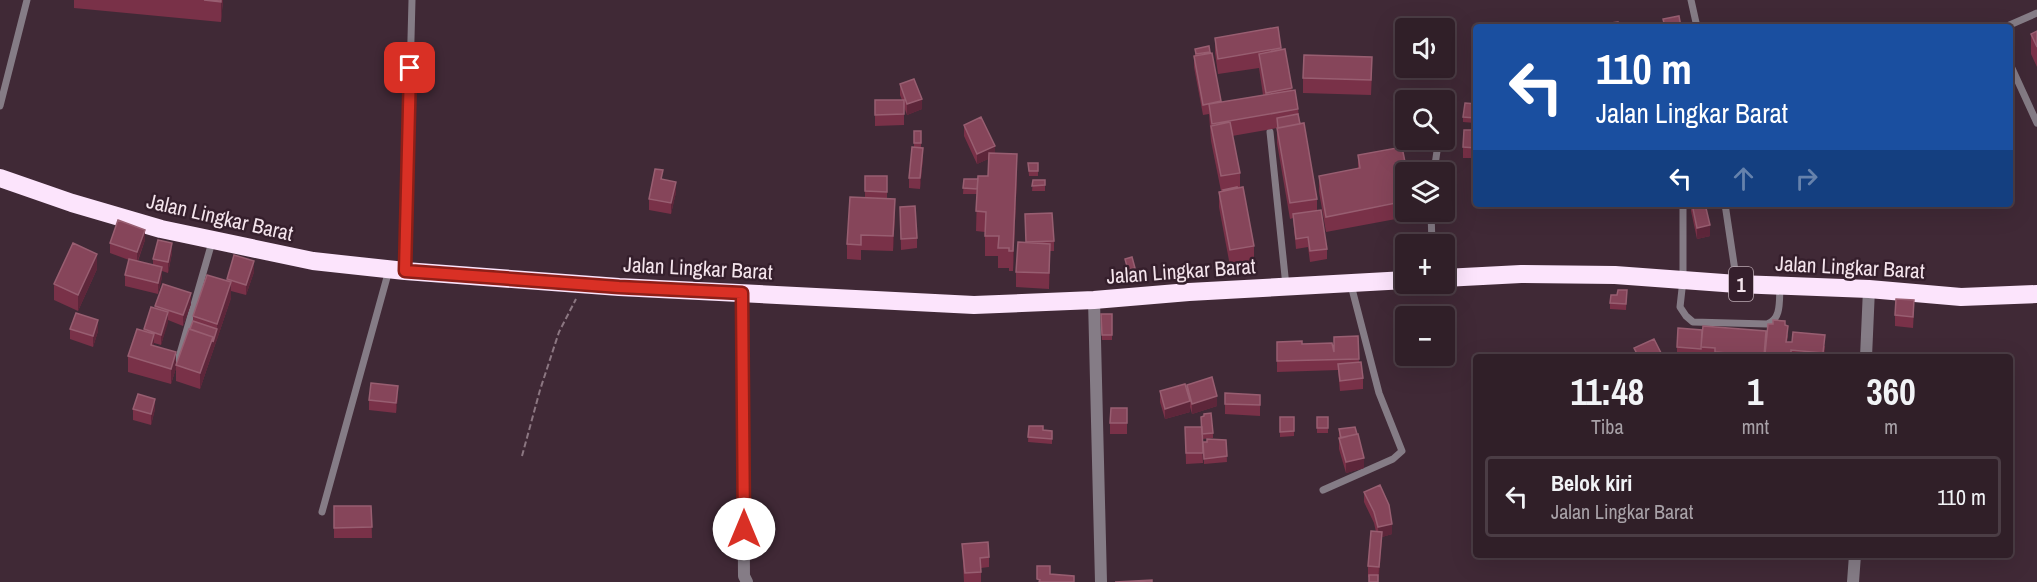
<!DOCTYPE html>
<html lang="id">
<meta charset="utf-8">
<style>
:root{--surface:#301f28;--page:#3c2c34;--text:#f1f3f6;--muted:#a8a2a8;--line:#4b3d45}
body{margin:0;font-family:"Archivo Narrow",sans-serif;background:var(--page);color:var(--text);height:100vh;display:flex;flex-direction:column;font-size:22px;white-space:nowrap}
*{box-sizing:border-box;margin:0}
p{font-size:20px;color:var(--muted)}
.icon{flex:none;width:33px;height:33px;fill:none;stroke:currentColor;stroke-width:2;stroke-linecap:round;stroke-linejoin:round}
.map{position:relative;flex:1;overflow:hidden}
.drawer{position:absolute;left:1473px;top:354px;width:540px;height:204px;display:flex;flex-direction:column;background:var(--surface);border-radius:6px;box-shadow:0 6px 24px #0002,0 0 0 2px var(--line)}
.drawer>*{flex:none}
.hud{position:absolute;left:1473px;top:24px;width:540px;height:183px;border-radius:6px;box-shadow:0 6px 24px #0002,0 0 0 2px var(--line);background:#1a4fa0;color:#fff;overflow:hidden}
.fabs{position:absolute;left:1395px;top:18px;display:grid;gap:12px}
.fabs a{display:grid;place-items:center;width:60px;height:60px;border-radius:6px;background:var(--surface);box-shadow:0 6px 24px #0002,0 0 0 2px var(--line);font-size:30px}
.pin{position:absolute;display:grid;place-items:center;width:51px;height:51px;color:#fff;margin:-26px;border-radius:12px;box-shadow:0 3px 9px #0006}
.me{position:absolute;width:66px;margin:-33px;rotate:0deg;stroke-linejoin:round;filter:drop-shadow(0 0 4px #0008)}
.turn{display:flex;align-items:center;gap:21px;height:126px;padding:0 24px;font-size:27px}
.turn .icon{width:78px;height:78px;stroke-width:2.5}
.turn b{display:block;font-size:42px;line-height:51px}
.lanes{display:flex;align-items:center;height:57px;padding:0 24px;background:#0003;justify-content:center;gap:30px;direction:ltr}
.lanes .off{opacity:.35}
.eta{display:flex;justify-content:space-evenly;align-items:center;height:102px;text-align:center}
.eta b{font-size:36px;font-weight:700;line-height:42px}
ul{padding:0;list-style:none}
li{display:flex;align-items:center;gap:18px;height:81px;margin:0 12px 9px;padding:0 12px;border:3px solid var(--line);border-radius:6px}
li div{flex:1}
li b{display:block;font-size:22px}
li em{font-style:normal}
.map>svg:first-child{display:block}
.lines{fill:none;stroke-linecap:round;stroke-linejoin:round}
.path{stroke:#8b7681;stroke-width:2;stroke-dasharray:6 3;stroke-linecap:butt}
.lane{stroke:#857c86;stroke-width:7}
.street{stroke:#857c86;stroke-width:12}
.highway{stroke:#fce4fc;stroke-width:18}
.wall{fill:#793148}
.shaded-wall{fill:#5d263a}
.building{fill:#86455a;stroke:#985e71;stroke-width:1.5}
.route-casing{stroke:#8d1f18;stroke-width:15}
.route{stroke:#d93025;stroke-width:10}
.labels{text-anchor:middle;dominant-baseline:central;stroke-width:5;stroke-linejoin:round;paint-order:stroke}
.shield{fill:#351f2c;stroke:#bba9b2;stroke-width:1.5}
.shield-label{font-size:20px;font-weight:bold;fill:#f4e4ec}
.street-label{font-size:21px;fill:#f4e4ec;stroke:#351f2c}
</style>
<div class="map">
<svg width="2037" height="582" viewBox="0 0 2037 582">
<rect width="100%" height="100%" fill="#402936"/>
<g class="lines">
<path class="path" d="M522,456L540,390L559,332L576,299"/>
<path class="lane" d="M1691,0L1697,27
M2005,27L2037,13
M2010,64L2037,123
M0,106L27,0
M1270,132L1286,286
M1434,172L1437,151
M1683,204V280L1680,307L1686,316L1693,322L1767,324C1782,319 1779,300 1780,286
M1725,204L1737,284
M1431,212L1432,244
M405,269L412,0
M177,364L212,242
M1323,490L1393,459L1402,451L1379,393L1351,285
M322,512L389,270"/>
<path class="street" d="M742,293L744,576L747,582
M1094,300L1101,582
M1866,357L1869,289
M1853,582L1855,555"/>
<path class="highway" d="M0,178L72,203L161,229L313,261L405,271L619,287L974,305L1094,300L1189,292L1406,280
M1444,278L1521,274L1615,275L1737,284L1869,289L1961,297L2037,294"/>
</g>
<path class="wall" d="M74,0H223L221,22L74,8Z
M1278,27L1281,50L1292,91L1298,109L1300,124L1317,199V210L1327,249V259L1310,262L1308,247L1296,249L1293,218L1290,219L1277,143V128L1232,136L1240,173V187L1254,246V261L1230,266L1219,207V192L1221,191L1211,141L1209,114L1203,115L1194,67V56H1195V49L1209,46L1210,53H1212L1221,102L1263,95L1259,68L1218,74L1215,53V38Z
M2037,31V67L2031,54V34Z
M1372,72L1371,95L1303,93V78Z
M900,84L922,109L907,115L904,107V125L875,126V100H902L900,95Z
M1476,104L1475,123L1463,122V117Z
M964,125L1017,174L1013,271H1009V268H998V256H985V232L976,231L977,194H963L964,179H978L988,176V159L977,164L964,136Z
M1476,130V158H1463V147Z
M914,131H921V148L923,158L920,189L909,188V178L914,147Z
M1358,155L1406,172V212H1412V216L1326,232L1319,192V176L1358,169Z
M1028,163H1038V176H1029Z
M865,176H887V199L895,214L893,251L861,250V260L847,259V244L865,197Z
M663,179L676,192L671,214L649,210V199Z
M1033,180H1045V191H1032Z
M1494,204H1508V205L1494,207Z
M1691,204H1705L1710,236L1697,239L1691,211Z
M900,207L917,238V248L901,250Z
M1025,214L1054,241V251H1050L1049,289L1016,287V272L1026,242Z
M145,240L138,261L153,265V259L172,253L168,273L162,271V277L158,294L125,286V275L129,260L110,253V243Z
M97,269L78,311L54,300V284Z
M254,272L246,295L231,291V298L200,389L176,381V365L190,329L193,321V316L227,281V279Z
M1627,290L1626,310L1610,309V303L1617,295Z
M191,304L183,326L168,320L161,345L154,343V346L176,368L171,384L128,372V356L144,331V329L155,309V306Z
M1914,311L1913,328L1895,326V315Z
M1101,314H1112V340H1102Z
M1785,325L1788,336L1787,342L1825,346L1824,357H1677V347L1702,330L1766,331Z
M70,329L98,331L93,347L70,339Z
M1358,336L1359,362L1363,378V389L1340,391L1338,370L1277,372V342L1302,344L1334,351Z
M1187,385L1217,406L1192,414L1190,407V412L1165,419L1160,402V391L1187,390Z
M1225,393L1260,395V416L1225,414Z
M398,396L396,413L369,410V400Z
M1127,408V434H1110V423Z
M133,409H155L151,425L133,420Z
M1280,417H1294V436L1280,437Z
M1317,417H1328V433H1317Z
M1029,426L1043,430L1052,431V444L1028,442Z
M1185,427L1213,433V438L1202,439L1203,463L1186,464Z
M1339,429L1364,468L1346,473L1339,449Z
M1226,440L1227,462L1204,464L1203,442Z
M1364,492L1392,534L1382,537L1378,582L1368,577V566L1376,532L1374,523L1364,502Z
M334,506H371L372,538H334Z
M962,544L989,557V567L981,568V582H964Z"/>
<path class="shaded-wall" d="M221,0H223L221,22Z
M922,99V109L907,115V104Z
M995,146V156L977,164V154Z
M923,148V158L920,189V178Z
M1017,154V174L1013,271V251Z
M676,182V192L671,214V203Z
M895,199V214L893,251V236Z
M1640,204H1648V205L1640,207Z
M1649,204H1663L1649,208Z
M1710,225V236L1697,239V228Z
M145,230V240L137,262V252Z
M172,243V253L168,273V262Z
M1050,244V259L1049,289V273Z
M97,254V269L78,311V295Z
M254,261V272L246,295V285Z
M162,267V277L158,294V283Z
M1135,268V274L1128,276V270Z
M231,282V298L200,389V373L213,337L217,329V324Z
M191,293V304L183,326V315Z
M168,312V323L161,345V335Z
M98,320V331L93,347V336Z
M154,334V349L151,345Z
M176,352V368L171,384V369Z
M398,386V396L396,413V403Z
M1217,396V406L1192,414V404Z
M155,399V409L151,425V414Z
M1190,401V412L1165,419V409Z
M1364,458V468L1346,473V462Z
M1392,524V534L1382,537L1379,578L1378,527Z"/>
<path class="building" d="M204,0H221V2Z
M1679,16L1681,27H1665L1663,19Z
M1618,22L1619,27H1587V26Z
M1278,27L1281,48L1218,59L1215,38Z
M2037,31V47L2031,34Z
M1209,46L1210,52L1196,54L1195,49Z
M1285,49L1292,88L1266,93L1259,54Z
M1212,53L1221,101L1203,105L1194,56Z
M1304,55L1372,57L1371,80L1303,78Z
M914,79L922,99L907,104L900,84Z
M1295,90L1298,109L1212,124L1209,104Z
M875,100H904V114L875,115Z
M1465,103L1476,104L1475,118L1463,117Z
M1298,114L1300,124L1278,128L1277,118Z
M981,117L995,146L977,154L964,125Z
M1230,122L1240,173L1221,176L1211,126Z
M1304,123L1317,199L1290,203L1277,128Z
M1464,130H1476V148L1463,147Z
M914,131H921V143H914Z
M912,147L923,148L920,178H909Z
M1402,147L1407,172H1406V201L1326,217L1319,176L1360,168L1358,155Z
M989,153L1017,154L1013,251H1009V248H998L999,236H985L986,212L976,211L978,176H988Z
M1028,163H1038V171H1029Z
M655,169L663,170L661,179L676,182L671,203L649,199Z
M865,176H887V192L865,191Z
M964,179H978L977,189L963,188Z
M1033,180H1045V185L1032,186Z
M1237,187V188L1224,191L1223,190Z
M1243,187L1254,246L1230,250L1219,192Z
M850,197L895,199L893,236L861,235V245L847,244Z
M1692,204H1705L1710,225L1697,228Z
M915,206L917,238L901,239L900,207Z
M1321,210L1327,249L1310,251L1308,237L1296,239L1293,214Z
M1052,213L1054,241L1026,242L1025,214Z
M118,220L145,230L137,252L110,243Z
M158,240L172,243L168,262L153,259Z
M1018,242L1050,244L1049,273L1016,272Z
M73,243L97,254L78,295L54,284Z
M234,255L254,261L246,285L227,279Z
M1132,257L1135,268L1128,270L1125,259Z
M129,259L162,267L158,283L125,275Z
M207,275L231,282L217,324L193,316Z
M163,284L191,293L183,315L155,306Z
M1618,290H1627L1626,304L1610,303L1611,295H1617Z
M1896,299L1914,300L1913,317L1895,315Z
M151,307L168,312L161,335L144,329Z
M76,313L98,320L93,336L70,329Z
M1101,314H1112V335H1102Z
M1773,320L1785,321V325L1788,326L1786,342H1792L1793,332L1825,335L1823,353L1791,350V353H1785V356L1765,354L1768,324H1773Z
M193,321L217,329L213,342V337L190,329Z
M1703,326L1766,331L1764,356L1715,352V348L1701,347Z
M1678,328L1702,330L1701,349L1677,347Z
M137,329L154,334L151,345L176,352L171,369L128,356Z
M189,329L213,337L200,373L176,365Z
M1358,336L1359,359L1277,361V342L1302,341V344L1332,343L1334,352V337Z
M1654,339L1661,353L1653,357H1634L1632,354L1636,352L1634,348Z
M1361,362L1363,378L1340,381L1338,364Z
M1212,377L1217,396L1192,404L1187,385Z
M371,383L398,386L396,403L369,400Z
M1185,384L1190,401L1165,409L1160,391Z
M1225,393L1260,395V405L1225,404Z
M138,394L155,399L151,414L133,409Z
M1111,408H1127V423H1110Z
M1211,413L1213,433L1202,434L1201,417L1204,416V414Z
M1280,417H1294V431L1280,432Z
M1317,417H1328V428H1317Z
M1029,426H1043V430L1052,431V439L1028,437Z
M1185,427H1202L1203,453H1186Z
M1355,427L1357,434L1341,438L1339,429Z
M1358,434L1364,458L1346,462L1339,438Z
M1207,439L1226,440L1227,456L1204,459L1203,442H1207Z
M1380,485L1389,505L1392,524L1378,527L1374,512L1364,492Z
M334,506H371L372,527L334,528Z
M1371,531L1382,532L1379,567L1368,566Z
M988,542L989,557L980,558L981,572L965,573L962,544Z
M1037,566H1050V574L1074,576V582H1039L1040,580L1037,579Z
M1369,575H1378V582H1369Z
M1152,580V582H1115Z"/>
<g class="lines">
<defs>
<path id="route" d="M410,68L405,271L619,287L742,293L744,529"/>
</defs>
<use href="#route" class="route-casing"/>
<use href="#route" class="route"/>
</g>
<g class="labels">
<rect class="shield" x="1729" y="267" width="24" height="34" rx="4.5"/>
<g class="shield-label">
<text x="1741" y="284">1</text>
</g>
<g class="street-label">
<text transform="translate(220 217) rotate(13)">Jalan Lingkar Barat</text>
<text transform="translate(1850 267) rotate(3)">Jalan Lingkar Barat</text>
<text transform="translate(698 268) rotate(3)">Jalan Lingkar Barat</text>
<text transform="translate(1181 271) rotate(-4)">Jalan Lingkar Barat</text>
</g>
</g>
</svg>
<div class="fabs">
<a><svg class="icon" aria-label="sound" viewBox="0 0 24 24"><path d="M4 9h4l5-4v14l-5-4H4zM17 9q2 3 0 6"/></svg></a>
<a><svg class="icon" aria-label="search" viewBox="0 0 24 24"><circle cx="10" cy="10" r="6"/><path d="M15 15l6 6"/></svg></a>
<a><svg class="icon" aria-label="layers" viewBox="0 0 24 24"><path d="M12 4l9 5-9 5-9-5zM3 14l9 5 9-5"/></svg></a>
<a>+</a>
<a>−</a>
</div>
<div class="pin" style="left:410px;top:68px;background:#d93025"><svg class="icon" aria-label="arrive" viewBox="0 0 24 24"><path d="M6 21V4h12l-3 4 3 4H6"/></svg></div>
<svg class="me" style="left:744px;top:529px" viewBox="-20 -20 40 40"><circle r="19" fill="#fff"/><path d="M0-13L10 11 0 6-10 11z" fill="#d93025"/></svg>
<div class="hud">
<div class="turn"><svg class="icon" aria-label="left" viewBox="0 0 24 24"><path d="M17 20v-9H6M10 6l-5 5 5 5"/></svg><div><b>110 m</b>Jalan Lingkar Barat</div></div>
<div class="lanes"><svg class="icon" aria-label="left" viewBox="0 0 24 24"><path d="M17 20v-9H6M10 6l-5 5 5 5"/></svg><svg class="icon off" aria-label="ahead" viewBox="0 0 24 24"><path d="M12 20V5M6 11l6-6 6 6"/></svg><svg class="icon off" aria-label="right" viewBox="0 0 24 24"><path d="M7 20v-9h11M14 6l5 5-5 5"/></svg></div>
</div>
<section class="drawer">
<div class="eta">
<div><b>11:48</b><p>Tiba</p></div>
<div><b>1</b><p>mnt</p></div>
<div><b>360</b><p>m</p></div>
</div>
<ul>
<li><svg class="icon" aria-label="left" viewBox="0 0 24 24"><path d="M17 20v-9H6M10 6l-5 5 5 5"/></svg><div><b>Belok kiri</b><p>Jalan Lingkar Barat</p></div><em>110 m</em></li>
</ul>
</section>
</div>
